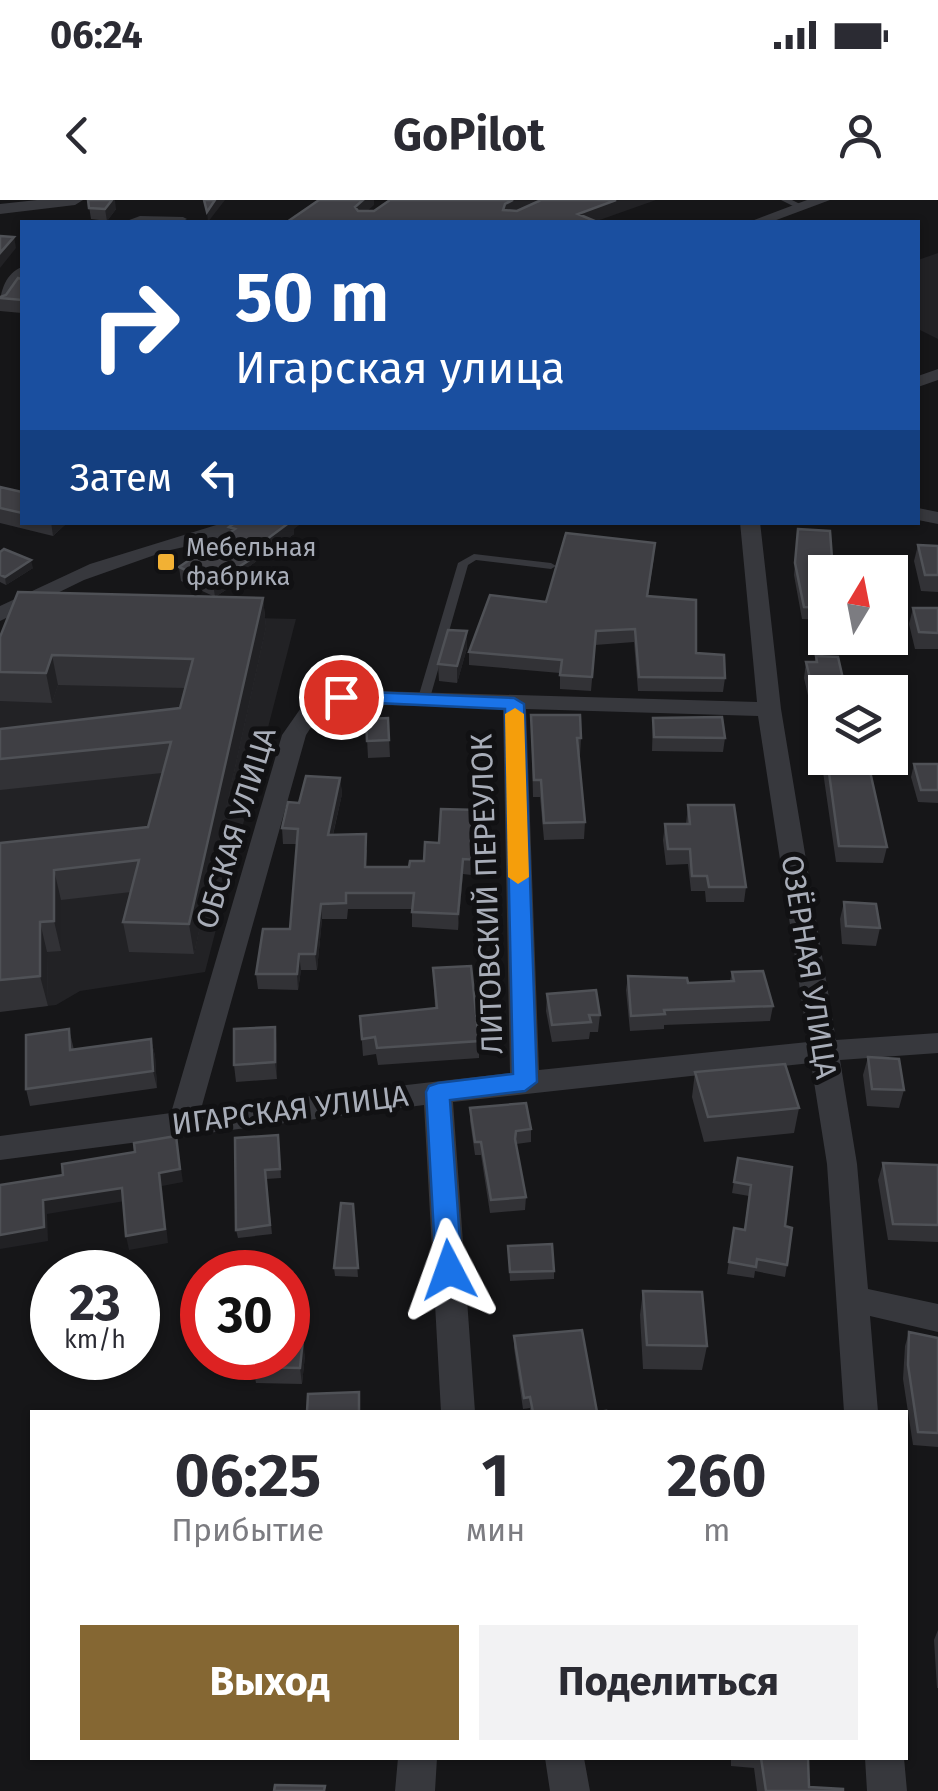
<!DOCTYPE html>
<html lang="ru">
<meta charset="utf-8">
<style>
:root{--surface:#fff;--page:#f2f2f3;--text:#2b2b33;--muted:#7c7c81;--accent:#856733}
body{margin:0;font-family:"Fira Sans",sans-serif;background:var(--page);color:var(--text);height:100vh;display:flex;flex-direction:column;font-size:38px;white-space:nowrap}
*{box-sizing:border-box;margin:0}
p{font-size:32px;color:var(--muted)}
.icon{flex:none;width:55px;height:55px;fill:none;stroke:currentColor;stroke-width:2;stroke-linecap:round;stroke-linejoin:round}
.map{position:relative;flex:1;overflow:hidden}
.drawer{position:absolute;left:30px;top:1210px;width:878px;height:350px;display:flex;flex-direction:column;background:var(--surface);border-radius:0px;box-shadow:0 2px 8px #0004}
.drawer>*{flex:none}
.banner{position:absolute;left:20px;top:20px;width:900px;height:305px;border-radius:0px;box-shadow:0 2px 8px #0004;background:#1a4fa0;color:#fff;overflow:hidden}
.needle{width:65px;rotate:10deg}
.tools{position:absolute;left:808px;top:355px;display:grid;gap:20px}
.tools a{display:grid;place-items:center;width:100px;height:100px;border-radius:0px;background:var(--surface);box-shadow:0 2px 8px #0004;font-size:50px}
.speed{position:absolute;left:30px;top:1050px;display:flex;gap:20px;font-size:50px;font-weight:700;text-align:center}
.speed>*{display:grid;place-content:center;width:130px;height:130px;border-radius:50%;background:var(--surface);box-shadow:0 2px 8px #0004;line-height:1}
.speed small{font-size:25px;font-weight:400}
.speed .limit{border:15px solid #d22;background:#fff;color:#111}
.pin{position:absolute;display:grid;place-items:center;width:85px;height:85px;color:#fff;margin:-42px;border:5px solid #fff;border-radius:50%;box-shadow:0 2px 10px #0007}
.me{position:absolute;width:110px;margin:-55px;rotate:356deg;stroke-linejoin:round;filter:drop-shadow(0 0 8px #0008)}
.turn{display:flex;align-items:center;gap:35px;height:210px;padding:0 50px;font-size:45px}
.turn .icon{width:130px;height:130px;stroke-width:2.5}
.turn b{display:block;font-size:70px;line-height:85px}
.then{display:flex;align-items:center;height:95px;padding:0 50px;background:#0003;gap:20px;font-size:38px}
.eta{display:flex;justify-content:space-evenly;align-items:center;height:170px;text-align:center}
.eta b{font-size:60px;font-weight:700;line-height:70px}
.action{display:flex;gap:20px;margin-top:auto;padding:20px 50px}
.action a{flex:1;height:115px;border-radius:0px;background:var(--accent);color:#fff;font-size:40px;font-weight:700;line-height:115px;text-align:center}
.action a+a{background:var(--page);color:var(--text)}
.status{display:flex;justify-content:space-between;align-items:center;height:70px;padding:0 50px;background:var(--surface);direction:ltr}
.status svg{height:28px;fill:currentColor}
header{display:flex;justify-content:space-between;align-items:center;height:130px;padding:0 50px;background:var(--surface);font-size:45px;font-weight:700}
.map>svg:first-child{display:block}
.built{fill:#222225}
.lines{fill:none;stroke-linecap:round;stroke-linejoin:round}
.service{fill:#37383d;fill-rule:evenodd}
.minor{fill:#37383d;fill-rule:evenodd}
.wall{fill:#323236}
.shaded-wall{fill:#212124}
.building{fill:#3f3f44;stroke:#4f5156;stroke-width:2.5}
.route{fill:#1a73e8;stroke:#114b97;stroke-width:2.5}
.slow{fill:#f59e0b}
.poi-dot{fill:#f2b134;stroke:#111113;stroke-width:4}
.labels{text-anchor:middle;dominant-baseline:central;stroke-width:10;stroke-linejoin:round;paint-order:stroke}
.far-poi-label{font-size:25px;fill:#a8adb8;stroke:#111113;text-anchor:start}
.street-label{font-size:30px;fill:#a8adb8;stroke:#111113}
</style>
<div class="status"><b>06:24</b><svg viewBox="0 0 49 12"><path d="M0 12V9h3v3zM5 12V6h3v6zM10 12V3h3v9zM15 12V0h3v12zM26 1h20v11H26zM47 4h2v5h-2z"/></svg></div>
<header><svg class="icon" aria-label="back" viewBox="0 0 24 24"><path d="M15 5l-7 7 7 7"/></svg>GoPilot<svg class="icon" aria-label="person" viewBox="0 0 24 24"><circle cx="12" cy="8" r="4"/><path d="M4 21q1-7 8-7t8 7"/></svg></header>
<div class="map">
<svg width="938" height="1591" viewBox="0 0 938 1591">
<rect width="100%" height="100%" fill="#161618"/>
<path class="built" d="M938,53V139L918,129V60Z
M29,412L296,419L205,772L80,791L56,805L0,811V434Z"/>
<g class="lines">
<path class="service" d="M781,0H792L806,7L799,9Z
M140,16L183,17L187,19L183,21L124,22Z
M474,354L551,363L556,366L551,369L476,360L468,365L430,498L424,501L420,500L418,498L458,363Z"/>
<path class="minor" d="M37,0H83L75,5L0,14V4Z
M807,0H830L771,22H749Z
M22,67V83L6,106L0,107C0,91 6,73 22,67Z
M938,169V180L918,187V176Z
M918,308L938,312V324L918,320Z
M226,322H251L229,337L166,351L84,380L0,421V406L90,364Z
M740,322H760L781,509L836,840L938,833V853L840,860L857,964L868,1089L938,1104V1132L870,1116L878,1212H844L827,964L811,863L453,902L475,1212H441L424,905L0,960V936L171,913L282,535L303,505L341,490L757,502ZM344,504L503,508L510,873L201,909L306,535L319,515ZM526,509L758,516L808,842L539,870Z
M398,1558H437L435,1591H395Z
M545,1558H584L590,1591H550Z
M865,1558H904L907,1591H867Z"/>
</g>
<path class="wall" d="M88,0L116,9L107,21L91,19Z
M22,79V113L0,111V97L6,95Z
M0,287L22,292V322H68L53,336L0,323Z
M229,327L294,329V334L251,365V369L249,370V375L215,397L181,381L179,367L230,333Z
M798,329L825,372V420L802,419L794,375Z
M918,345L938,346V392L921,391L914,361Z
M0,352L33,368L6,385L0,382Z
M654,357L648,396L696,453L725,478L723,492L638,491L634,442L595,445L591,491L560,489V473L469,465V452L546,402Z
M263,398L266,427L194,754L129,752L123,722L131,692L61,700V751L47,752L48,806L0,812V643L148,627L162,573L0,590V529L180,508L185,488L58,485L52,503L0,501V437Z
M913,408H938V449H915L909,424Z
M467,431V448L457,483L439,481L438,464Z
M816,456L825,492V558H867L887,647L883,663L836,662L819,544L804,478L806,462H815Z
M531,515L581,538L580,555H578L585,622L584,639L544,640L540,597H533Z
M388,518L390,557L368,558L366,519Z
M653,518L725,538L723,552L652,551Z
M914,564H938V603L918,602L911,577Z
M340,578L342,594L333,635L367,650L366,667H409L424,661L439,643L479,630L484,631V646L480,676L463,674L458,730L412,727V709H348L347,719H322L317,770H301L298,790L258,789L256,774L290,729L297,644H283L282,628L299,603Z
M688,605L746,687L744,702H706L705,691H691L688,664L666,665L663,640L665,624H686Z
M844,702L880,728L876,746L842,744L840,719Z
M433,768L479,841V858L378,865L376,854L363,856L360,816L435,808Z
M732,772L773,806L770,821L664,825V829L630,831L626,790L628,776L688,783L730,781Z
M547,794L600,815L598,832H590L589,839L552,842L546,811Z
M275,827L277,879L236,882L234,865Z
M69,829L74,850L151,839L155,856L157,888L30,906L26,889Z
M868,857L904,890L899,908L867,906L863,875Z
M695,872L799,908L794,933L704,942L692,897Z
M470,908L531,929V942L516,944L526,997L525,1010L490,1013L481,955H475L470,921Z
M278,935L281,978L266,979L272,1034L238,1038L236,1030Z
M738,958L785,1026L787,1065L785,1077L755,1071L754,1078L727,1074L734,1028L744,1030L749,996L732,993Z
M883,963L938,965V1042L888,1040L878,980Z
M353,1004L358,1077L335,1076L334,1068Z
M508,1046L554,1071V1079L510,1081Z
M288,1072L294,1089L289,1139L305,1155L302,1184L256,1183L253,1167Z
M643,1091L707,1146L702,1170L643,1169L640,1115Z
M909,1132L938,1138V1247L913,1245L903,1179L905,1146Z
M514,1136L597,1212H606H530V1208L523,1209L514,1148Z
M938,1430V1488H937L934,1440Z
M731,1558H808L809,1587L843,1591H757L754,1568L731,1566Z"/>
<path class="shaded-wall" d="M112,0H115L116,9L107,21L105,9Z
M215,0H225L208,22L207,12Z
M363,0H374V5L355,22V7Z
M513,0H546L504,19L503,10L505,4Z
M616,0H656L594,22L578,14Z
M14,37L16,48L0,68V53Z
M51,322H68L53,336Z
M289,322H303L294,329V334L251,365V369L249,370V375L215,397L213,383L243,359L247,354Z
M31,360L33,368L6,385L5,377Z
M263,398L266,427L194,754L189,724Z
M467,431V448L457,483V466Z
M52,455L58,485L52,503L46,473Z
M340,578L342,594L329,651L328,635Z
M484,631V646L480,676V660Z
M463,659V674L458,730V714Z
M54,670L61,700V751L54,721Z
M321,704L322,719L317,770L315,754Z
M40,722L47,752L48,806L40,776Z
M299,754L301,770L298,790L297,774Z
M275,827L277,844V879L275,862Z
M151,839L155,856L157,888L153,871Z
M176,936L183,982L162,986L168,1043L129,1050L126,1036L159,973Z
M122,988L125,1001L47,1014L48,1041L0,1049V1035L43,1000Z
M292,1072L294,1089L288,1150V1114Z
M303,1139L305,1155L302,1184L300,1168Z"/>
<path class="building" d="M88,0H112L105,9L89,8Z
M204,0H215L207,12Z
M319,0H363L355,7L358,11H374L390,0H513L505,4L503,10L517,11L541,0H616L578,14L597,22H287Z
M0,36L14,37L0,53Z
M18,78L22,79V100L0,98V97L6,95Z
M0,287L22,292V313L0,308Z
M236,322H290L247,354L250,355L243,359L248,361L213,383L179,367L235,329L229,327Z
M798,329L830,331L833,372H825V408L804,407L795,363Z
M566,333L655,343L647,396L696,400V453L724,455L725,478L639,477L635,429L596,431L592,477L560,475L562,460L469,452L490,395L546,402Z
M918,345L938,346V375H925Z
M4,349L31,360L5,377L0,375V352Z
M18,392L263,398L189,724L123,722L139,660L54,670V721L40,722V776L0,780V643L148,627L171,542L0,559V529L180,508L193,459L52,455L46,473L0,472V437Z
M913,408H938V433L919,432Z
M448,430L467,431L457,466L438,464Z
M816,456L838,457L846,492H825V547L822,528L806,462H817Z
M531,515H580L581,538H577L585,622L544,623L541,580H534Z
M722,517L725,538L654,537L653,518Z
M388,518L389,540L367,541L366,519Z
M827,558H867L887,647L839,646Z
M914,564H938V590H921Z
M306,576L340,578L328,635L366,634L365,667H409L410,661H424L425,642L439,643L441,609L479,610L478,630L484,631L480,660L463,659L458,714L412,712L414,693H346V703L321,704L315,754H299L297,774H256L263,729H290L298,629L282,628L288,602L299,603Z
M688,605H734L746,687H709L707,676H692L690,649H668L665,624H690Z
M844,702L876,704L880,728L846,726Z
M471,766L479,841L377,848L375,837L362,839L360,816L437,808L433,768Z
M763,771L773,806L664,810L665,814L631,816L628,776L687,778L688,783L734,781L732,772Z
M596,790L600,815H589L591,822L552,825L547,794Z
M275,827V862L234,865V829Z
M69,829L70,850L151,839L153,871L26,889V835Z
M868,857L899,859L904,890L872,889Z
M785,864L799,908L708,917L695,872Z
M526,903L531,929L516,931L515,939L526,997L491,1000L481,942H475L470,908Z
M278,935L280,969L265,970L270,1025L236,1030L235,938Z
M176,936L180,969L159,973L165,1029L126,1036L122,988L43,1000L44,1027L0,1035V985L63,975L62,964L135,952L134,943Z
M738,958L792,967L785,1026L792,1028L787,1065L757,1059L756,1067L729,1062L734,1028L745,1030L751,985L734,982Z
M883,963L938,965V1025L893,1024Z
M341,1003L353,1004L358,1068H334Z
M552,1044L554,1071L510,1072L508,1046Z
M256,1071L292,1072L288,1114V1072Z
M643,1091L702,1092L707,1146L647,1145Z
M582,1130L597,1212L606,1211V1212H533L530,1197L524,1198L514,1136Z
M909,1132L938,1138V1233L918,1232L908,1165Z
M288,1138L303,1139L300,1168L253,1167L254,1158H288Z
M359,1192V1212H307L308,1194Z
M761,1558H808L809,1587L843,1589V1591H766Z
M275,1585L325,1586L324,1591H274Z"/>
<path class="route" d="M341,491L514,498L524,504L537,882L525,891L450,900L462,1070L458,1078L449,1081L440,1078L436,1070L426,892L429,886L438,883L513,874L505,509L334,501L332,497Z"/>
<path class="slow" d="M515,508L524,514L529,677L518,684L508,677L505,514Z"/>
<rect class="poi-dot" x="156" y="352" width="20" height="20" rx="5"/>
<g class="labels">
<g class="far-poi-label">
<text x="186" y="348">Мебельная<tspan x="186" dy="29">фабрика</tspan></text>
</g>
<g class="street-label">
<text transform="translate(236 628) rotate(-73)">ОБСКАЯ УЛИЦА</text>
<text transform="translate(487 694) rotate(-92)">ЛИТОВСКИЙ ПЕРЕУЛОК</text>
<text transform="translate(809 767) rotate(81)">ОЗЁРНАЯ УЛИЦА</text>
<text transform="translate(290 910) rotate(-7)">ИГАРСКАЯ УЛИЦА</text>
</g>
</g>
</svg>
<div class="tools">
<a><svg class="needle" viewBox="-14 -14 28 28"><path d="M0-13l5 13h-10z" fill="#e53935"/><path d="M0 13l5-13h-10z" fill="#7c7c81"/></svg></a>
<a><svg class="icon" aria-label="layers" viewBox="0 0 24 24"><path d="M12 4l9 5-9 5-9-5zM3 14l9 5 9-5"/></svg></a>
</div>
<div class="speed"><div>23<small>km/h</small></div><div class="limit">30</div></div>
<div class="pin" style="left:341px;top:497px;background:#d93025"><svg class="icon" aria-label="arrive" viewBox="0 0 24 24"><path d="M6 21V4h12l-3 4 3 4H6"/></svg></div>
<svg class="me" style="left:449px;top:1070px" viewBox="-20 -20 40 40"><path d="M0-17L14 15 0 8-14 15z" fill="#1a73e8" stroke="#fff" stroke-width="4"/></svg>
<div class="banner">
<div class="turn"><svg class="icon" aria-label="right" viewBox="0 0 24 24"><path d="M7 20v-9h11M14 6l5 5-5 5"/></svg><div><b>50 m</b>Игарская улица</div></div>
<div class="then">Затем<svg class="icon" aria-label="left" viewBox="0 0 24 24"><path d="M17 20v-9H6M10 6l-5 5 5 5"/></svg></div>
</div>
<section class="drawer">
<div class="eta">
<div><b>06:25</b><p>Прибытие</p></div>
<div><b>1</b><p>мин</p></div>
<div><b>260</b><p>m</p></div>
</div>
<div class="action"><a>Выход</a><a>Поделиться</a></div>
</section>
</div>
